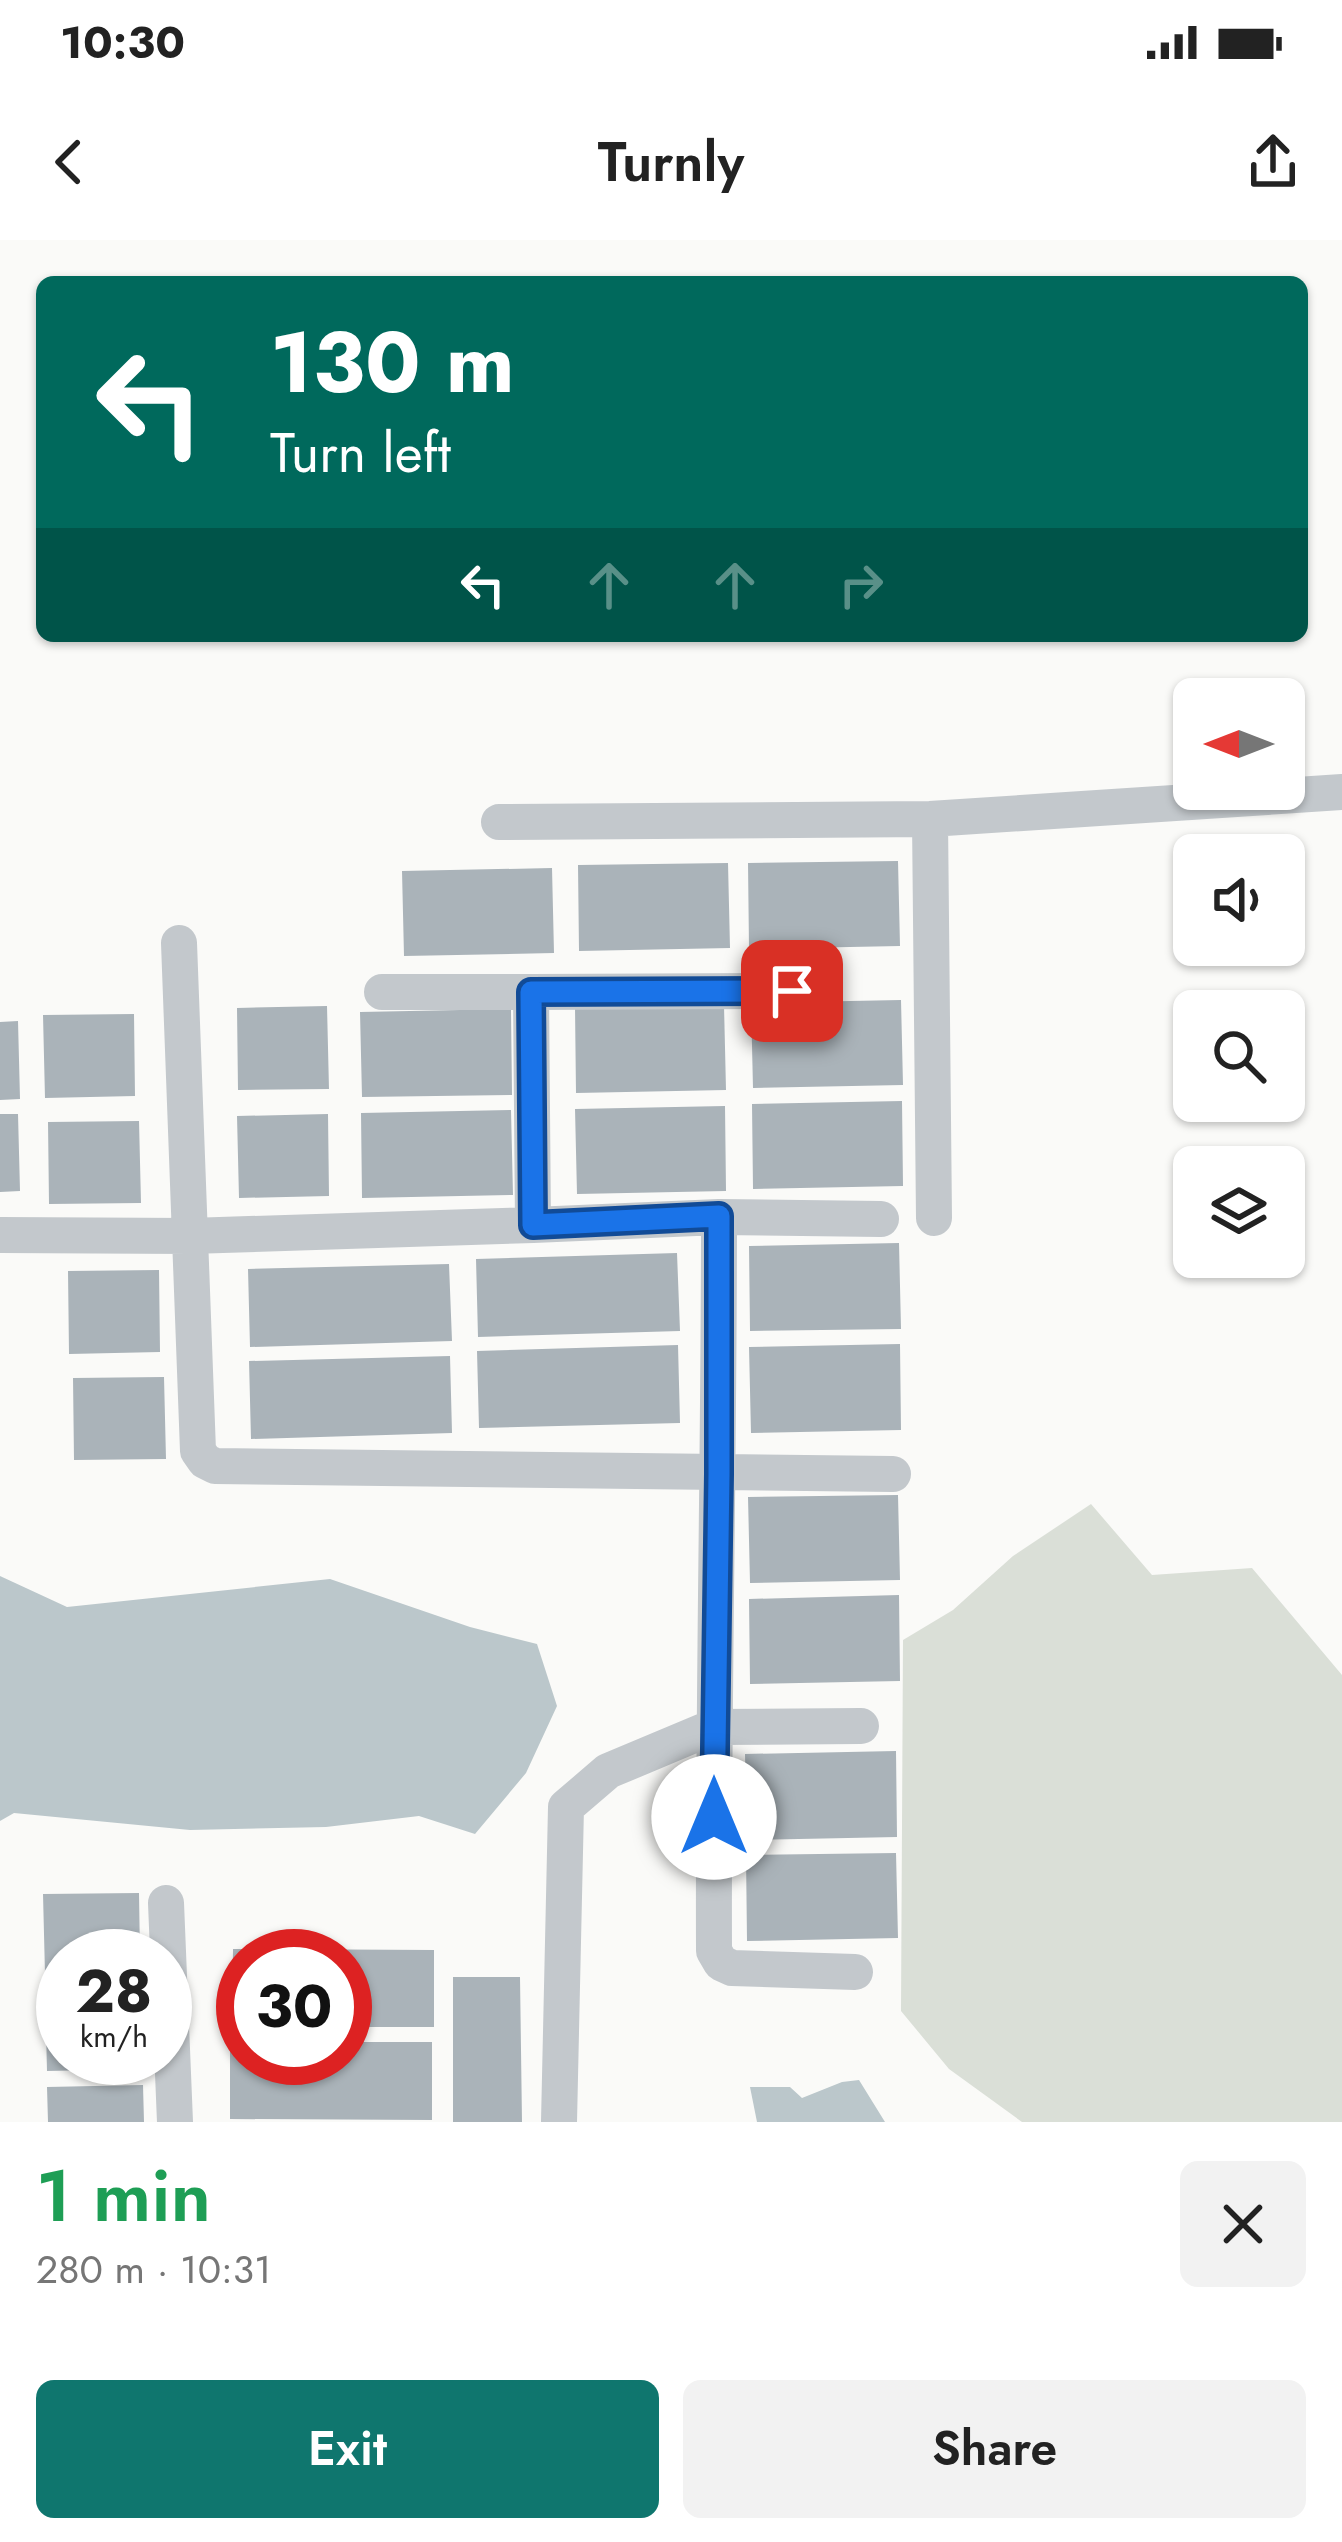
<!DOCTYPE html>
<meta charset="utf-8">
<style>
:root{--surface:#fff;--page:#f2f2f2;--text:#222;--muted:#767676;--accent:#0f766e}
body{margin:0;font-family:Jost,sans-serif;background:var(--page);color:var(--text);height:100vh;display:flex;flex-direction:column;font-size:45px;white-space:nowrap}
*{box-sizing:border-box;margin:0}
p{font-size:39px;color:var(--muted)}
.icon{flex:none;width:66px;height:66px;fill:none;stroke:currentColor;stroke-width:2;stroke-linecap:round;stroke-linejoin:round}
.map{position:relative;height:1882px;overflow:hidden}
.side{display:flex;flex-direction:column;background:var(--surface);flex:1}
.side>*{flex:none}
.banner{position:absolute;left:36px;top:36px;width:1272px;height:366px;border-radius:18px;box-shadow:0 3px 9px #0004;background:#00695c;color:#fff;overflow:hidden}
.needle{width:78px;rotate:270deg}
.buttons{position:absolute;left:1173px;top:438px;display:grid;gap:24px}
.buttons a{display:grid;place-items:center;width:132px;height:132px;border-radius:18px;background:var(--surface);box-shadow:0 3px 9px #0004;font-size:60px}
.speed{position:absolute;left:36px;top:1689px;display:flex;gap:24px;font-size:60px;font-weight:700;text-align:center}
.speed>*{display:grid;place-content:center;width:156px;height:156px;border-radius:50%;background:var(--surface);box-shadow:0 3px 9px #0004;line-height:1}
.speed small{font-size:30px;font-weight:400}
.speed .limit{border:18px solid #d22;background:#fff;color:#111}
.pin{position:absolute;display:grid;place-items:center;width:102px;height:102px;color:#fff;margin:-51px;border-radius:24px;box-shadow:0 6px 18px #0006}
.me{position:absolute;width:132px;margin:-66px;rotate:0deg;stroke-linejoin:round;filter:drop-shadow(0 0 9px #0008)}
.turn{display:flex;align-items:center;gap:42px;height:252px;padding:0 36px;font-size:54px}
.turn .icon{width:156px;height:156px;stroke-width:2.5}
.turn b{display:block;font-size:84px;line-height:102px}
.lanes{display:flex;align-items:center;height:114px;padding:0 36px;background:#0003;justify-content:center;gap:60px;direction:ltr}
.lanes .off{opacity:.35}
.round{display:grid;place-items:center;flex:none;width:126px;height:126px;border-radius:18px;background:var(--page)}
.summary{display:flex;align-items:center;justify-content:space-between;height:204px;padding:0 36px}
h1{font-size:72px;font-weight:600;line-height:90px;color:#1e9e55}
.primary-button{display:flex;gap:24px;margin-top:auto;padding:24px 36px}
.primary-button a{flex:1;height:138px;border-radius:18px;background:var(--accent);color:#fff;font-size:48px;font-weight:600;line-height:138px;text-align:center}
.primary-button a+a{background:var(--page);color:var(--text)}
.status{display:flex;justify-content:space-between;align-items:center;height:84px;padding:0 60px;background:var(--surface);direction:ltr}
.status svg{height:33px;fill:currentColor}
header{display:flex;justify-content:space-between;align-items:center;height:156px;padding:0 36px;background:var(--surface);font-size:54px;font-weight:600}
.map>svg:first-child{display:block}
.green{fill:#dadfd7}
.water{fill:#bbc7cb}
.building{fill:#aab3b9}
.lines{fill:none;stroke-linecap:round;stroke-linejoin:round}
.minor{stroke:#c3c8cc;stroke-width:36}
.route-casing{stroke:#114b97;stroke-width:30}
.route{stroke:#1a73e8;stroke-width:21}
</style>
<div class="status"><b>10:30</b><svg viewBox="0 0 49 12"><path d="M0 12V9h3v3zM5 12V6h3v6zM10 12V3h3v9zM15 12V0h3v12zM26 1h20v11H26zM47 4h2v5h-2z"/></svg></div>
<header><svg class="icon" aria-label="back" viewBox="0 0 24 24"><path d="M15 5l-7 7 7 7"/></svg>Turnly<svg class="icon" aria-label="share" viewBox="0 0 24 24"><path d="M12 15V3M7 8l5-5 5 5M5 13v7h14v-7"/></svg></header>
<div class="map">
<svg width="1342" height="1882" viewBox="0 0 1342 1882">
<rect width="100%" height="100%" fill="#fafaf8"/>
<path class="green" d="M1091,1264L1152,1335L1252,1328L1342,1435V1882H1022L949,1829L901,1771L903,1400L953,1370L1013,1316Z"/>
<path class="water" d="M0,1336L67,1367L330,1339L470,1387L537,1404L557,1466L526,1533L475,1594L419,1576L326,1587L190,1590L14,1573L0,1581Z
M859,1840L885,1882H757L750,1847H790L802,1858L842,1842Z"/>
<path class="building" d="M898,621L900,706L749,709L748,623Z
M728,623L730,708L579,711L578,625Z
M552,628L554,713L404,716L402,631Z
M901,760L903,845L753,848L751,763Z
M724,765L726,850L576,853L575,767Z
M327,766L329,849L238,850L237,768Z
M511,769L512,855L362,857L360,772Z
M134,774L135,856L45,858L43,775Z
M18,781L20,859L0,860V782Z
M902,861L903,946L753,949L752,864Z
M725,866L726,951L577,954L575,869Z
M511,870L513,955L362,958L361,873Z
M0,874H18L20,951L0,952Z
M328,874L329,956L239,958L237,876Z
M139,881L141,963L49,964L48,882Z
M899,1003L901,1089L750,1091L749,1006Z
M677,1013L680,1091L478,1097L476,1019Z
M449,1024L452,1101L250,1107L248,1029Z
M159,1030L160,1112L69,1114L68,1031Z
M900,1104L901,1190L751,1193L749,1107Z
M678,1105L680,1183L479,1188L477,1111Z
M450,1116L452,1193L251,1199L249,1121Z
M164,1137L166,1219L74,1220L73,1138Z
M898,1255L900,1340L750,1343L748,1257Z
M899,1355L900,1441L750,1444L749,1359Z
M896,1511L897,1597L747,1600L745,1514Z
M896,1613L898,1698L747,1701L746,1615Z
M139,1653L140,1716H63V1733L45,1734L43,1654Z
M233,1709L434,1710V1787H345V1716H243V1786H232Z
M453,1737H520L522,1882H453Z
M45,1752H63V1818H143V1829L47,1831Z
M230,1801H243V1818H345V1802H432V1880L230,1879Z
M143,1845L144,1882H48L47,1847Z"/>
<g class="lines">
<path class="minor" d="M930,579L934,978
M499,582L930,579L1342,552
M179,703L198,1211L205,1221L215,1226L893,1234
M792,751L531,752L533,985L719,977C719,1222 713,1466 714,1711L721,1723L732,1728L855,1732
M382,752H531
M719,977L881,979
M0,995L190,996L533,985
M166,1663L175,1882
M559,1882L566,1567L608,1531L713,1487L861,1486"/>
</g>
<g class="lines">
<defs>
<path id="route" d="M714,1577L719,1234V976L533,985L531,752L792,751"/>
</defs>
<use href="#route" class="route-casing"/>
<use href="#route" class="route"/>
</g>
</svg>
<div class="buttons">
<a><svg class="needle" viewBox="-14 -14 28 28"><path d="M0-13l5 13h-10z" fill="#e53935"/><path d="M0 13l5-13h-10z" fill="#767676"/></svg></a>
<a><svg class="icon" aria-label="sound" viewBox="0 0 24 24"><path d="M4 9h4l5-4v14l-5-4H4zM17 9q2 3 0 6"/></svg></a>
<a><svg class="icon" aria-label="search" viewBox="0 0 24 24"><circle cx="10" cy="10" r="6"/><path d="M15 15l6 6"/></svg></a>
<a><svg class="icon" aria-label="layers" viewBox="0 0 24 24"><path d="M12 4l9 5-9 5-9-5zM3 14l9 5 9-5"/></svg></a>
</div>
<div class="speed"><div>28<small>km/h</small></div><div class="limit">30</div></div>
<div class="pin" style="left:792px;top:751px;background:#d93025"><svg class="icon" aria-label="arrive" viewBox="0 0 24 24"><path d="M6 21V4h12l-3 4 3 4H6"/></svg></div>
<svg class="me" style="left:714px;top:1577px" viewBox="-20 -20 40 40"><circle r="19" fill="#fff"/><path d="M0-13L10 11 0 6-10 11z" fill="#1a73e8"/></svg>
<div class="banner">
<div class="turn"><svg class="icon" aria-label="left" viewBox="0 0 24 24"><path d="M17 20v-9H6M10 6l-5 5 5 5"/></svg><div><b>130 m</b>Turn left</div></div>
<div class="lanes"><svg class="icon" aria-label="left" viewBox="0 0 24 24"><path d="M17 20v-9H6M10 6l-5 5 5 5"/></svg><svg class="icon off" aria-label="ahead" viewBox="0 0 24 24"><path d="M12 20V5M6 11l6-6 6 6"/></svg><svg class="icon off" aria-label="ahead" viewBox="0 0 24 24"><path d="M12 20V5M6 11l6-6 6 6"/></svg><svg class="icon off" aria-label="right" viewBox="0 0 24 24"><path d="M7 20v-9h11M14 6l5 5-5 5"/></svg></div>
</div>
</div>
<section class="side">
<div class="summary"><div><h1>1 min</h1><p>280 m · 10:31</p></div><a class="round"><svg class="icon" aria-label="close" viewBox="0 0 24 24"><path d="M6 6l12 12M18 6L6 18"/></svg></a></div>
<div class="primary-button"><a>Exit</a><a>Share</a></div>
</section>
